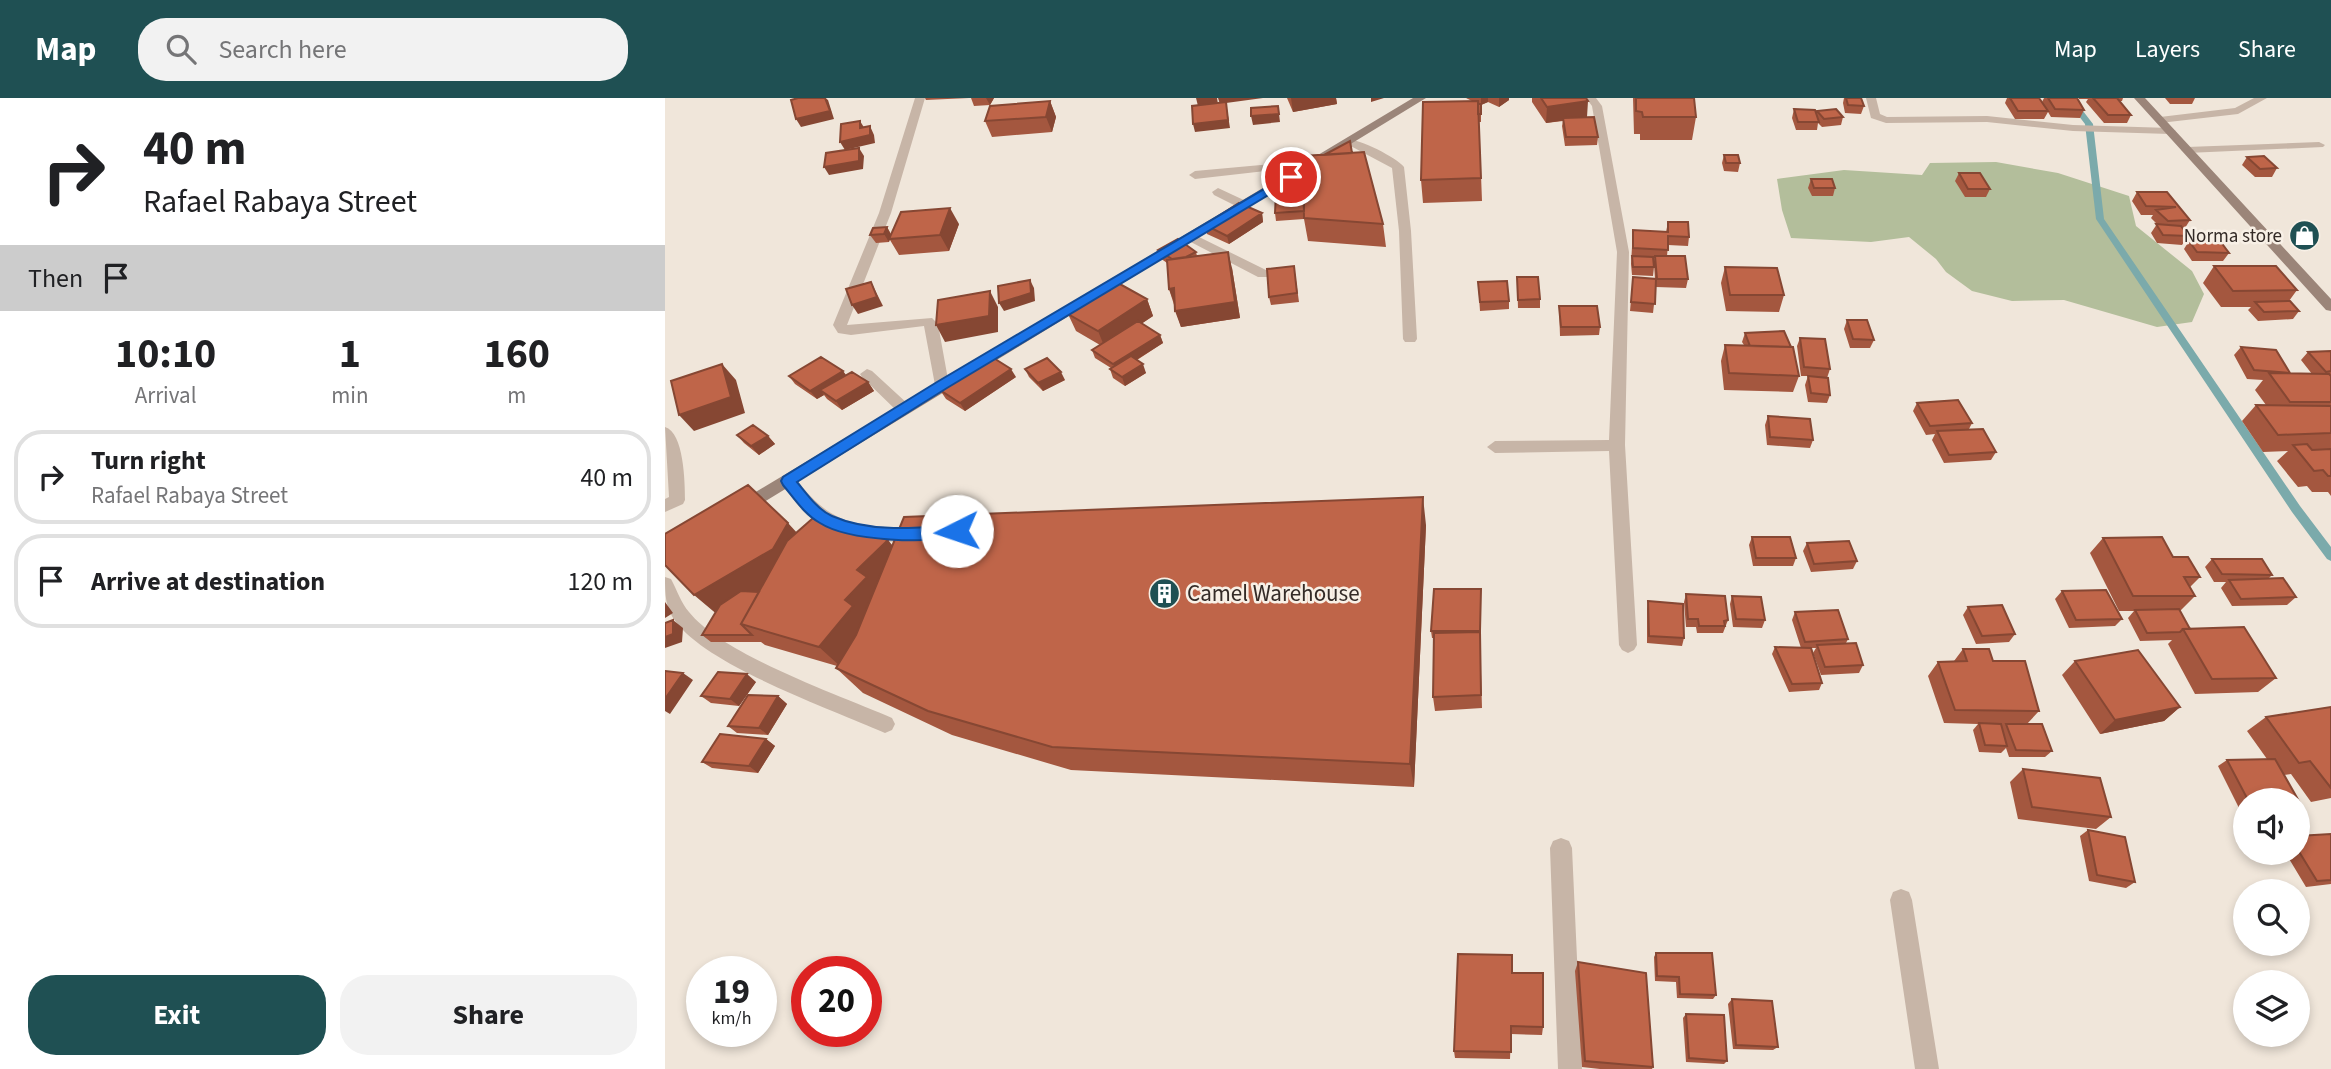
<!DOCTYPE html>
<style>
:root{--surface:#fff;--page:#f2f2f2;--text:#202124;--muted:#757577;--line:#e0e0e0;--accent:#1f5053}
body{margin:0;font-family:"Source Sans 3",sans-serif;background:var(--page);color:var(--text);height:100vh;display:flex;flex-direction:column;font-size:26px;white-space:nowrap}
*{box-sizing:border-box;margin:0}
p{font-size:23px;color:var(--muted)}
.icon{flex:none;width:38px;height:38px;fill:none;stroke:currentColor;stroke-width:2;stroke-linecap:round;stroke-linejoin:round}
.map{position:relative;flex:1;overflow:hidden}
.panel{display:flex;flex-direction:column;background:var(--surface);width:665px}
.panel>*{flex:none}
.top-card{background:#fff;color:var(--text);overflow:hidden}
.controls{position:absolute;left:1568px;top:690px;display:grid;gap:14px}
.controls a{display:grid;place-items:center;width:77px;height:77px;border-radius:50%;background:var(--surface);box-shadow:0 4px 10px #0003;font-size:35px}
.speed{position:absolute;left:21px;top:858px;display:flex;gap:14px;font-size:35px;font-weight:700;text-align:center}
.speed>*{display:grid;place-content:center;width:91px;height:91px;border-radius:50%;background:var(--surface);box-shadow:0 4px 10px #0003;line-height:1}
.speed small{font-size:18px;font-weight:400}
.speed .limit{border:10px solid #d22;background:#fff;color:#111}
.pin{position:absolute;display:grid;place-items:center;width:60px;height:60px;color:#fff;margin:-30px;border:4px solid #fff;border-radius:50%;box-shadow:0 2px 7px #0007}
.me{position:absolute;width:77px;margin:-38px;rotate:266deg;stroke-linejoin:round;filter:drop-shadow(0 0 5px #0008)}
.turn{display:flex;align-items:center;gap:24px;height:147px;padding:0 28px;font-size:32px}
.turn .icon{width:91px;height:91px;stroke-width:2.5}
.turn b{display:block;font-size:49px;line-height:60px}
.then{display:flex;align-items:center;height:66px;padding:0 28px;background:#0003;gap:14px;font-size:26px}
.eta{display:flex;justify-content:space-evenly;align-items:center;height:119px;text-align:center}
.eta b{font-size:42px;font-weight:700;line-height:49px}
.button{display:flex;gap:14px;margin-top:auto;padding:14px 28px}
.button a{flex:1;height:80px;border-radius:28px;background:var(--accent);color:#fff;font-size:28px;font-weight:700;line-height:80px;text-align:center}
.button a+a{background:var(--page);color:var(--text)}
ul{padding:0;list-style:none}
li{display:flex;align-items:center;gap:21px;height:94px;margin:0 14px 10px;padding:0 14px;border:4px solid var(--line);border-radius:28px}
li div{flex:1}
li b{display:block;font-size:26px}
li em{font-style:normal}
header{display:flex;align-items:center;gap:42px;box-sizing:border-box;height:98px;padding:0 35px;background:var(--accent);color:#fff}
header strong{font-size:33px}
nav{display:flex;gap:38px;margin-inline-start:auto;font-size:24px}
.search{width:490px;height:63px;background:var(--page);display:flex;align-items:center;gap:18px;box-sizing:border-box;padding:0 24px;border-radius:28px;color:var(--muted);font-size:26px}
main{display:flex;flex:1;min-height:0}
.map>svg:first-child{display:block}
.green{fill:#b3be9b}
.lines{fill:none;stroke-linecap:round;stroke-linejoin:round}
.stream{fill:#7baaab;fill-rule:evenodd}
.lane{fill:#c7b5a7;fill-rule:evenodd}
.street{fill:#c7b5a7;fill-rule:evenodd}
.secondary{fill:#9b8579;fill-rule:evenodd}
.wall{fill:#a4573f}
.shaded-wall{fill:#864733}
.building{fill:#bf6549;stroke:#864733;stroke-width:2}
.route{fill:#1a73e8;stroke:#114b97;stroke-width:2}
.labels{text-anchor:middle;dominant-baseline:central;stroke-width:5;stroke-linejoin:round;paint-order:stroke}
.far-poi-label{font-size:19px;fill:#342b27;stroke:#f8f0e6;text-anchor:end}
.poi-label{font-size:23px;fill:#342b27;stroke:#f8f0e6;text-anchor:start}
</style>
<header>
<strong>Map</strong>
<div class="search"><svg class="icon" aria-label="search" viewBox="0 0 24 24"><circle cx="10" cy="10" r="6"/><path d="M15 15l6 6"/></svg>Search here</div>
<nav><a>Map</a><a>Layers</a><a>Share</a></nav>
</header>
<main>
<section class="panel">
<div class="top-card">
<div class="turn"><svg class="icon" aria-label="right" viewBox="0 0 24 24"><path d="M7 20v-9h11M14 6l5 5-5 5"/></svg><div><b>40 m</b>Rafael Rabaya Street</div></div>
<div class="then">Then<svg class="icon" aria-label="arrive" viewBox="0 0 24 24"><path d="M6 21V4h12l-3 4 3 4H6"/></svg></div>
</div>
<div class="eta">
<div><b>10:10</b><p>Arrival</p></div>
<div><b>1</b><p>min</p></div>
<div><b>160</b><p>m</p></div>
</div>
<ul>
<li><svg class="icon" aria-label="right" viewBox="0 0 24 24"><path d="M7 20v-9h11M14 6l5 5-5 5"/></svg><div><b>Turn right</b><p>Rafael Rabaya Street</p></div><em>40 m</em></li>
<li><svg class="icon" aria-label="arrive" viewBox="0 0 24 24"><path d="M6 21V4h12l-3 4 3 4H6"/></svg><div><b>Arrive at destination</b></div><em>120 m</em></li>
</ul>
<div class="button"><a>Exit</a><a>Share</a></div>
</section>
<div class="map">
<svg width="1666" height="971" viewBox="0 0 1666 971">
<rect width="100%" height="100%" fill="#f0e6da"/>
<path class="green" d="M1331,64L1393,75L1464,98L1471,128L1527,173L1539,196L1527,224L1492,229L1399,202L1347,203L1307,193L1281,174L1271,161L1244,139L1206,144L1126,140L1117,112L1112,81L1179,72L1257,77L1265,65Z"/>
<g class="lines">
<path class="stream" d="M1400,0H1408L1428,26L1439,121L1635,408L1666,449V463L1662,461L1627,414L1431,121L1420,26Z"/>
<path class="lane" d="M1589,0H1602L1573,16L1495,25L1490,22L1495,19L1570,10Z
M680,41C693,40 731,59 739,69L746,133L752,241L750,244H740L738,241L734,133L727,70L680,45Z
M649,62L655,65L653,67L530,81L524,77L530,73Z
M553,90L583,104L585,107L575,110L549,97L547,94Z
M526,135L603,173L605,176L603,179H593L522,142L520,139Z
M202,271L207,273L244,307L247,311L244,315H234L197,279L195,276Z
M0,329C19,334 20,385 20,402L18,406L0,414V401L4,399Z
M123,377L129,379C158,415 174,426 221,429C234,430 248,428 260,431L262,436L260,441C233,449 175,439 151,424C137,415 128,400 117,387L115,383Z"/>
<path class="street" d="M250,0H260L226,115L182,227L267,220L273,226L284,287L277,292L270,287L259,228L186,237L173,235L168,227L214,115Z
M921,0H931L937,8L964,154L960,347L972,547L969,552L963,555L957,552L954,547L944,353L830,355L822,349L830,343L944,342L952,154L927,8Z
M1201,0H1211L1215,16L1222,19L1322,18L1408,27L1505,30L1511,33L1505,36L1408,33L1322,24L1221,25L1206,20Z
M1654,44L1660,47L1658,49L1522,55L1516,52L1522,49Z
M0,479L6,481C12,492 16,505 24,514C58,557 174,597 227,620L230,626L227,632L220,635L213,632C161,609 44,568 11,524C0,510 0,496 0,479Z
M896,740L904,743L907,750L917,971H893L885,750L888,743Z
M1236,791L1244,794L1247,802L1274,971H1250L1225,802L1228,794Z"/>
<path class="secondary" d="M748,0H761L81,415H69L67,411L69,407Z
M1469,0H1480L1666,201V213L1661,212Z"/>
</g>
<path class="wall" d="M260,0H304L261,2Z
M306,0H329L325,7L309,8Z
M622,0H671L672,6L628,14Z
M801,0H844V2L834,9L823,4L816,7V24H814L817,103L758,105L756,82L807,3Z
M867,0H921L922,19L933,39L932,47L900,48L897,28L898,23L881,25L867,4Z
M968,0H1029L1031,19L1027,42H975V36H969Z
M1179,0H1196L1199,8L1196,16L1180,15L1178,5Z
M1342,0H1374L1377,4L1379,0H1412L1419,12L1415,20L1386,19L1383,14L1379,21H1350L1340,5Z
M1414,0H1458L1457,3H1454L1466,17L1462,25H1439L1421,4L1423,1H1414Z
M1500,0H1530L1527,6H1505Z
M385,3L391,19L387,34L327,39L320,23Z
M1129,11L1151,17L1152,13L1178,19L1176,27L1157,29L1153,25L1152,32H1131L1127,20Z
M687,55L718,126L721,149L643,143L639,121L611,123L610,115L622,94L621,85Z
M1059,57L1075,65L1073,74L1059,73L1057,65Z
M1582,59L1612,70L1607,79H1590L1577,67Z
M1294,75L1325,91L1321,99H1300L1290,83Z
M1146,81L1170,90L1168,98H1147L1143,90Z
M1472,94H1502L1525,122L1520,130H1518L1523,138L1517,147L1492,145L1486,135L1492,126L1486,120L1488,117H1476L1467,103Z
M597,115L598,124L564,146L542,136L540,127Z
M1003,124L1024,139L1023,148L1003,147L1002,158L1023,181L1021,190L991,189L988,215L965,213L968,179L990,181L989,166L990,160H988L989,169L988,178L967,177L966,166L968,132L1001,134Z
M294,126L284,153L234,157L225,142L224,144L211,145L205,137L222,129L226,136Z
M1524,143L1564,155L1558,163H1527L1519,151Z
M493,152L531,154L532,158L567,170L575,220L516,229L504,191L502,165L495,160Z
M629,168L634,204L606,207L604,199Z
M1549,168L1632,192L1624,203L1634,213L1628,221L1593,223L1583,212L1586,209H1556L1538,185Z
M1060,169L1119,197L1114,214L1061,213L1056,185Z
M852,179L875,201V210H853Z
M813,184L844,203V211L815,213Z
M482,201L488,218L476,226L495,237L498,245L472,262L481,275L460,288L448,280L445,271L446,270L430,260L427,252L435,247L411,233L403,216Z
M894,208L935,229L934,237L895,238Z
M1182,222L1209,242L1205,250H1185L1179,231Z
M1080,235L1134,278L1128,294L1059,292L1056,263L1060,247H1079L1077,244Z
M1135,240L1165,271L1162,280L1165,297L1162,305L1143,304L1140,287L1143,278H1136L1132,248Z
M1576,249L1625,275L1647,276L1636,262L1643,254L1666,253V398L1663,394H1647L1642,388L1633,389L1612,363L1623,353L1598,354L1577,323L1591,307H1601L1590,292L1598,282L1582,281L1569,257Z
M360,271L400,282L378,293L364,279Z
M178,273L181,278L203,284L209,293L177,312L162,301L159,297L152,301L130,286L124,278Z
M351,279L300,313L281,301L275,292Z
M1252,305L1307,325L1304,331L1331,354L1326,362L1279,365L1267,342L1270,336L1261,337L1248,313Z
M1103,318L1148,342L1145,350L1102,347L1100,327Z
M72,337L103,338L110,346L94,357L79,345Z
M761,427L749,689L406,672L287,637L198,595L171,570L172,568L100,547L96,544H46L37,537L132,435L228,448Z
M1087,439L1131,460L1128,468H1088L1084,447Z
M1438,440L1508,459L1535,479L1525,489L1530,498L1515,513L1525,531L1611,580L1593,594L1530,596L1503,546L1507,542L1475,543L1463,520L1469,513H1454L1425,455Z
M1142,445L1192,463L1188,471L1146,474L1138,453Z
M1547,461L1607,477L1603,481L1631,499L1622,507L1567,508L1556,490L1561,484H1549L1540,469Z
M816,491L815,540L817,610L770,613L768,599V540H767L766,533Z
M1397,493L1457,521L1450,528L1404,530L1390,501Z
M1021,496L1063,522L1058,535H1032L1031,529H1021L1019,504Z
M1067,498L1100,522L1097,530L1068,529L1065,506Z
M983,503L1019,540L1017,548L982,545V511Z
M1303,509L1350,536L1344,544L1311,546L1298,517Z
M1130,514L1183,541L1181,545L1198,567L1194,575L1156,577L1148,555L1151,550H1146L1157,585L1154,592L1124,594L1107,556L1110,549L1136,550L1127,522Z
M1298,551L1328,563L1374,613L1362,626L1387,653L1380,659H1344L1341,650L1336,655L1314,654L1308,632L1313,626L1279,625L1263,578L1273,564L1289,563Z
M1410,563L1515,609L1499,623L1435,636L1397,577Z
M91,584L74,608L46,605L36,598Z
M113,598L122,606L103,637L72,635L63,628Z
M1666,609V700L1646,704L1626,676L1619,677L1635,705L1633,706V702H1580V712H1575L1553,668L1562,662L1602,661L1582,633L1601,619Z
M101,641L110,648L93,675L47,670L37,664Z
M1358,671L1446,719L1431,731L1353,721L1345,684Z
M1423,732L1470,784L1461,790L1424,783L1415,738Z
M1666,736V786L1641,789L1620,754H1633V738Z
M991,855L1051,897L1048,901L1012,900L1011,884L990,883L989,859Z
M913,864L988,969L987,971H935L917,969L910,873Z
M847,875L878,929L877,937L846,936L845,961L790,960L789,953Z
M1067,901L1113,949L1108,952L1068,951L1063,906Z
M1021,916L1062,963L1059,966L1021,964L1018,920Z"/>
<path class="shaded-wall" d="M160,0L163,2L169,21L136,29L131,21Z
M321,0H329L325,7Z
M531,0H552L553,6L533,8Z
M553,0H598L561,5L565,30L530,34L528,26L555,6Z
M626,0H671L672,6L628,14Z
M706,0H719L706,4Z
M816,0H823V4L816,7V24Z
M834,0H844V2L834,9Z
M385,3L391,19L387,34L381,19Z
M923,3L922,19L881,25L882,9Z
M613,8L615,24L588,27L586,18Z
M195,23L200,31L205,28L209,37L210,45L180,52L175,44L195,30Z
M194,50L199,58L198,71L164,77L159,69Z
M285,110L294,126L284,153L275,137Z
M597,115L598,124L564,146L562,138Z
M222,129L226,137L224,141V144L219,136Z
M563,154L567,170L575,220L516,229L510,213Z
M365,182L369,190L370,203L339,213L334,205Z
M206,184L218,208L193,216L187,207Z
M509,190L510,207L504,191Z
M325,193L333,209V234L280,244L271,227Z
M482,201L488,218L440,250L433,233Z
M495,237L498,245L452,274L448,266Z
M57,266L71,282L80,315L29,333L14,317Z
M478,266L481,275L460,288L457,279Z
M346,271L351,279L300,313L295,305Z
M178,273L184,281L155,292L159,297L152,301L145,293Z
M396,274L400,282L378,293L373,285Z
M203,284L209,293L177,312L171,303Z
M103,338L110,346L94,357L86,348Z
M758,399L761,427L749,689L745,666Z
M123,425L144,448L130,473L54,518L29,497Z
M223,442L241,464L176,569L154,549L180,502L192,472Z
M0,504L8,515L0,520Z
M8,522L18,530L17,544L0,550V539Z
M18,575L28,582L5,616L0,613V601Z
M82,576L91,584L74,608L65,601Z
M113,598L122,606L103,637L94,630Z
M1515,609L1499,623L1435,636L1450,622Z
M101,641L110,648L93,675L84,668Z"/>
<path class="building" d="M133,0H160L165,13L131,21L126,2Z
M876,0H921L923,3L882,9Z
M971,0H1029L1031,19H978L977,14L971,13Z
M1181,0H1196L1199,8L1183,7Z
M1345,0H1374L1383,13H1353Z
M1383,0H1412L1419,12L1390,11Z
M1428,0H1452L1466,17H1443Z
M385,3L381,19L320,23L325,8Z
M813,3L816,80L756,82L758,4Z
M561,4L563,22L528,26L527,8Z
M813,6H816V16H813Z
M613,8L614,16L586,18V10Z
M1129,11L1150,12L1154,24H1133Z
M1171,11L1178,19L1159,21L1152,13Z
M929,19L933,39H901L898,20Z
M195,23V30L205,28V37L175,44L176,26Z
M685,43L687,55L659,57Z
M194,50V63L159,69L161,55Z
M699,54L718,126L639,120L638,58Z
M1059,57H1073L1075,65H1061Z
M1599,58L1612,70L1595,71L1582,59Z
M638,68L639,88L621,85V78Z
M1294,75H1315L1325,91H1303Z
M1146,81H1167L1170,90H1149Z
M639,93V113L610,115L611,95Z
M1472,94H1502L1525,122L1503,123L1491,112L1511,109L1481,108Z
M574,105L597,115L562,138L540,127Z
M285,110L275,137L224,141L236,114Z
M1003,124H1023L1024,139L1003,138V152L968,150V132L1003,134Z
M1491,126L1516,128L1523,138L1498,137Z
M222,129L219,136L205,137L208,130Z
M513,141L531,154L521,159L507,161L493,152Z
M1524,143H1555L1564,155L1532,154Z
M563,154L570,204L510,213L509,190L504,191L502,162Z
M967,158L988,159L989,169H968Z
M990,158H1020L1023,181H992Z
M629,168L632,195L604,199L602,171Z
M1549,168H1611L1632,192L1568,193Z
M1060,169L1112,170L1119,197H1065Z
M852,179H873L875,201L853,202Z
M968,179L991,181L990,206L966,204Z
M365,182L366,195L334,205L333,188Z
M842,183L844,203L815,204L813,184Z
M206,184L212,199L187,207L181,191Z
M453,185L482,201L433,233L403,216Z
M325,193L324,218L271,227L273,202Z
M1625,203L1634,213L1599,214L1590,204Z
M894,208H932L935,229H896Z
M1182,222H1202L1209,242L1188,241Z
M473,223L495,237L448,266L427,252Z
M1119,233L1126,249L1085,248L1080,235Z
M1135,240L1160,241L1165,271L1139,269Z
M1060,247L1128,249L1134,278L1064,275Z
M1576,249L1611,252L1625,275L1589,272Z
M1666,253V273L1661,274L1643,254Z
M466,258L478,266L457,279L445,271Z
M156,259L178,273L145,293L124,278Z
M327,259L346,271L295,305L275,292Z
M382,260L396,274L373,285L360,271Z
M57,266L66,299L14,317L6,283Z
M187,274L203,284L171,303L155,292Z
M1604,275L1664,276L1666,278V304H1625Z
M1143,278L1163,280L1165,297L1146,295Z
M1293,302L1307,325L1265,328L1252,305Z
M1591,307L1666,308V335L1613,337Z
M1103,318L1145,321L1148,342L1105,339Z
M88,327L103,338L86,348L72,337Z
M1318,331L1331,354L1284,357L1272,333Z
M1642,346L1647,352L1666,351V378H1663L1658,372L1649,373L1628,347Z
M83,387L123,425L108,451L29,497L0,467V436Z
M758,399L745,666L387,649L263,613L171,570L191,537L239,419Z
M148,420L223,442L192,472L202,479L180,502L188,508L154,549L76,526L122,443Z
M1087,439H1125L1131,460H1091Z
M1497,439L1508,459H1523L1535,479H1519L1530,498H1468L1438,440Z
M1184,443L1192,463L1149,466L1142,445Z
M1547,461H1597L1607,477L1557,476Z
M1618,480L1631,499L1576,501L1564,482Z
M769,491H816L815,533H766Z
M1441,492L1457,521L1411,522L1397,493Z
M76,493L94,494L76,526L87,537H37L55,507Z
M1021,496L1060,498L1063,522L1059,523L1060,528H1034L1033,521H1023Z
M1067,498L1096,499L1100,522L1071,521Z
M983,503L1018,506L1019,540L984,538Z
M1337,507L1350,536L1317,538L1303,509Z
M1514,511L1525,531H1518L1515,534L1482,535L1470,512Z
M1173,512L1183,541L1140,544L1130,514Z
M8,522V536L0,539V525Z
M1579,529L1611,580L1547,581L1518,531Z
M815,534L816,597L768,599L769,535Z
M1191,545L1198,567L1160,569L1152,547Z
M1110,549L1146,550L1157,585L1127,586Z
M1298,551H1324L1328,563H1360L1374,613L1290,612L1273,564L1302,563Z
M1473,552L1515,609L1450,622L1410,563Z
M0,573L18,575L0,601Z
M53,574L82,576L65,601L36,598Z
M83,597L113,598L94,630L63,628Z
M1666,609V690L1645,663L1634,665L1601,619Z
M1314,625L1336,626L1342,648L1320,647Z
M1341,626H1377L1387,653L1351,652Z
M55,636L101,641L84,668L37,664Z
M1610,661L1635,705H1633V702H1583L1562,662Z
M1358,671L1435,680L1446,719L1367,709Z
M1423,732L1460,739L1470,784L1432,777Z
M1666,736V782L1652,783L1633,752V738Z
M991,855H1047L1051,897L1015,896L1014,879L992,878Z
M793,856L847,857V875H878V929L846,928V954L789,953Z
M913,864L981,875L988,969L920,963Z
M1067,901L1107,903L1113,949L1071,947Z
M1021,916L1059,917L1062,963L1024,960Z"/>
<path class="route" d="M626,75L630,76V81L282,290L132,384C142,396 153,412 167,418C206,435 251,430 292,427L300,433L298,437C266,447 183,443 155,425C139,416 129,400 118,387L116,383L118,379L272,284Z"/>
<defs>
<symbol id="shop-disc" viewBox="-11 -11 22 22"><circle r="9.5" fill="#1f5053" stroke="#f8f0e6"/><path d="M-5-2.5h2.3a2.7 3.5 0 0 1 5.4 0H5L5.5 6h-11ZM-1.5-2.5h3a1.5 2.3 0 0 0-3 0Z" fill="#fff"/></symbol>
<symbol id="building-disc" viewBox="-11 -11 22 22"><circle r="9.5" fill="#1f5053" stroke="#f8f0e6"/><path d="M-4-6H4V6H1V3H-1V6H-4ZM-2.5-4.3h1.7v1.8h-1.7ZM.8-4.3h1.7v1.8H.8ZM-2.5-1h1.7V.8h-1.7ZM.8-1h1.7V.8H.8Z" fill="#fff"/></symbol>
</defs>
<g fill-rule="evenodd">
<use href="#shop-disc" x="1622" y="120" width="35" height="35"/>
<use href="#building-disc" x="482" y="478" width="35" height="35"/>
</g>
<g class="labels">
<g class="far-poi-label">
<text x="1617" y="138">Norma store</text>
</g>
<g class="poi-label">
<text x="522" y="495">Camel Warehouse</text>
</g>
</g>
</svg>
<div class="controls">
<a><svg class="icon" aria-label="sound" viewBox="0 0 24 24"><path d="M4 9h4l5-4v14l-5-4H4zM17 9q2 3 0 6"/></svg></a>
<a><svg class="icon" aria-label="search" viewBox="0 0 24 24"><circle cx="10" cy="10" r="6"/><path d="M15 15l6 6"/></svg></a>
<a><svg class="icon" aria-label="layers" viewBox="0 0 24 24"><path d="M12 4l9 5-9 5-9-5zM3 14l9 5 9-5"/></svg></a>
</div>
<div class="speed"><div>19<small>km/h</small></div><div class="limit">20</div></div>
<div class="pin" style="left:626px;top:79px;background:#d93025"><svg class="icon" aria-label="arrive" viewBox="0 0 24 24"><path d="M6 21V4h12l-3 4 3 4H6"/></svg></div>
<svg class="me" style="left:292px;top:433px" viewBox="-20 -20 40 40"><circle r="19" fill="#fff"/><path d="M0-13L10 11 0 6-10 11z" fill="#1a73e8"/></svg>
</div>
</main>
